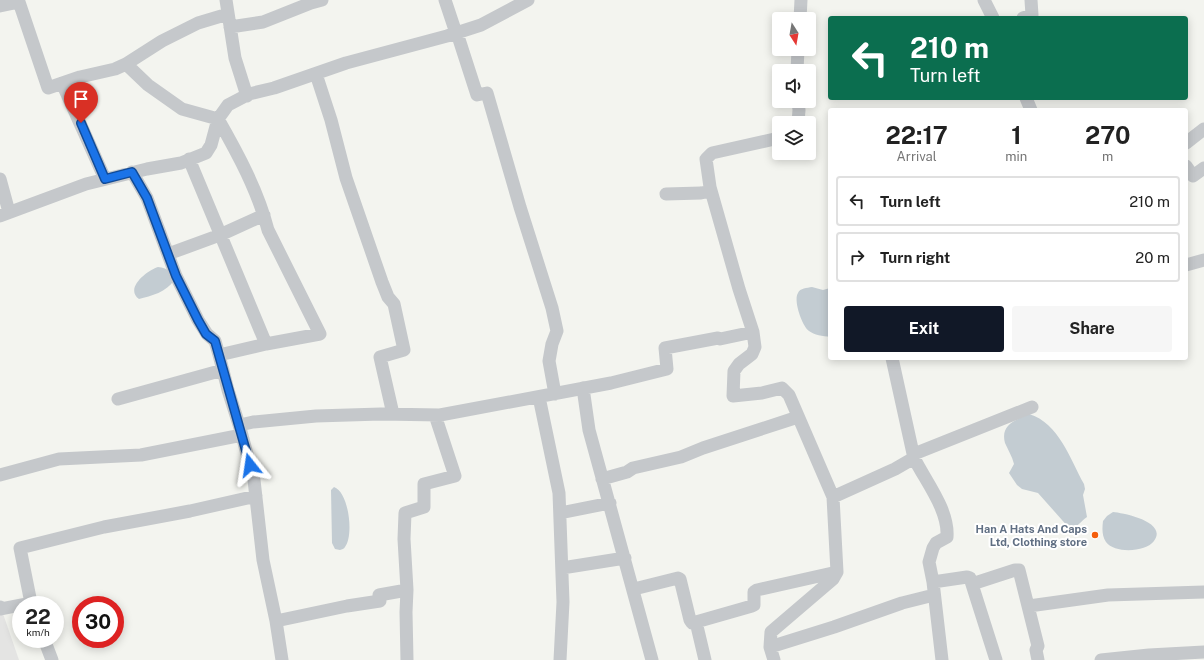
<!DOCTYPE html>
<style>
:root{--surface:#fff;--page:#f6f6f6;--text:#222;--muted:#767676;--line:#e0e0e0;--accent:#111827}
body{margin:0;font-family:"Public Sans",sans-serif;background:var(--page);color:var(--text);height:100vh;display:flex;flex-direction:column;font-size:15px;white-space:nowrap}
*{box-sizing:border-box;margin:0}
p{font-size:13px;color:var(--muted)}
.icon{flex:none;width:22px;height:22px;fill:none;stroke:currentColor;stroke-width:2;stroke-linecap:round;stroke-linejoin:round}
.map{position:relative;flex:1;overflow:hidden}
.panel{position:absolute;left:828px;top:108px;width:360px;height:252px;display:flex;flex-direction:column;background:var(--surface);border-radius:4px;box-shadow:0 2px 10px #0003}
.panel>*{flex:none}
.guide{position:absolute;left:828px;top:16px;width:360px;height:84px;border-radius:4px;box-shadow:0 2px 10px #0003;background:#0b6e4f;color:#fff;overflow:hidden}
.needle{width:26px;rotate:169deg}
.controls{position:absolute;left:772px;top:12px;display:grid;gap:8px}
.controls a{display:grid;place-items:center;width:44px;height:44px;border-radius:4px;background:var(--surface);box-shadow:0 2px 10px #0003;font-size:20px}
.speed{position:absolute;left:12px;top:596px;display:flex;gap:8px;font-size:20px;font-weight:700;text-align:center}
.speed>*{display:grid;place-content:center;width:52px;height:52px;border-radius:50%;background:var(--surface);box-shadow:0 2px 10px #0003;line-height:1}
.speed small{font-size:10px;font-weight:400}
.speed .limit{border:6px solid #d22;background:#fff;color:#111}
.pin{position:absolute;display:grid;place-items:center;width:34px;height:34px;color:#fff;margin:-41px -17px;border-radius:50% 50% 50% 0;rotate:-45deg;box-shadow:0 0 4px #0007}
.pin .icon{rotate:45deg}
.me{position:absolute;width:44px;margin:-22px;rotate:345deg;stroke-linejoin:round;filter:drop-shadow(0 0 3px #0008)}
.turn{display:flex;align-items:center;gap:14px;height:84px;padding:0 16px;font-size:18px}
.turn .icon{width:52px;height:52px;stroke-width:2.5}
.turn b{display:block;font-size:28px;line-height:34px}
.eta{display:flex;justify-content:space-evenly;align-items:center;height:68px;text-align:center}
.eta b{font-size:24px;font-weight:700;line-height:28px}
.primary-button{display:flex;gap:8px;margin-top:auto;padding:8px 16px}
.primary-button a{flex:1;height:46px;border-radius:4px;background:var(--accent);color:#fff;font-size:16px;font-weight:700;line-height:46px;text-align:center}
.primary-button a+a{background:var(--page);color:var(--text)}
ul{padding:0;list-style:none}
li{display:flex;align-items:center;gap:12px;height:50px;margin:0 8px 6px;padding:0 8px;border:2px solid var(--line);border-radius:4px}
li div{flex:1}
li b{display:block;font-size:15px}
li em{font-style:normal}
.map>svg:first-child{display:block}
.built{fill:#e4e4e3}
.water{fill:#c3ccd2}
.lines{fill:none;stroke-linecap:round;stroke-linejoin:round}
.minor{stroke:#c5c8cb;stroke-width:13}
.route-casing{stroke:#114b97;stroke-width:10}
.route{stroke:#1a73e8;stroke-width:7}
.poi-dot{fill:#f55e0e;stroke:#fff;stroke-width:1.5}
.labels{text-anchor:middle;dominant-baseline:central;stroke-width:4;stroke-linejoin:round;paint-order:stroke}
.poi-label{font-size:11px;font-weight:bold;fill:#606f83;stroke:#fff;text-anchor:end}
</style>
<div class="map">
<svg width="1204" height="660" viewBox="0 0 1204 660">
<rect width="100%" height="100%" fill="#f3f4ef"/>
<path class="built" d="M0,605L19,660H0Z"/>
<path class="water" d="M158,267C168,268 170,271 174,280C167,292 151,296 139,299C124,288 148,270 158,267Z
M812,287L823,290L830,288V337C823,336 814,335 809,331C802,326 793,300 798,293C800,288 807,288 812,287Z
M1029,414C1059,423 1070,459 1084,484L1085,489L1083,495L1087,517C1080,522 1079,526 1070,529L1038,493L1022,489L1017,485L1009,473L1014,464C1012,456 1008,450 1005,443C1000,424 1016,420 1029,414Z
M334,487C349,492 354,536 345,547C344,549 342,549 340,550L335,549L332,543L331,490Z
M1113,512C1124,513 1168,522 1154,541C1146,552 1115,554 1106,542C1102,536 1102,529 1103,521L1107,516Z"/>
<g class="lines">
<path class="minor" d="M226,0L235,58L247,96
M445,0L456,33
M984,0L993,18
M19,2L48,88L80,77L115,69L126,64L148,85L182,109L218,119C238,154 258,191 268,230L320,334L266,344
M0,6L19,2L18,0
M1023,18L1032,15L1031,0
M800,19L801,0
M230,27L263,22L311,3L322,0
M457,33L477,95L487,93L520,207L552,308L557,331L552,344L549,361L555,394
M126,64L162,41L198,23L228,14
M797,71L798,49
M316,74L331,120L346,178L382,282L388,297L394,304L404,350L380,357L393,414
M62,83L105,179
M1026,98L1031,110
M798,123L799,110L798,101
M779,138L712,153L706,159L710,187L739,289L753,332L755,347L752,354L739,364L734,371L733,396L762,393L782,388L789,395L833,497L895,469L914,458C926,482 949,510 947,537L936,543L933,548L929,562L933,582L942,660
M1186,143L1204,129
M189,159L266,344L219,355L228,390L240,428L254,480L263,560L276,621
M1186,166L1193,176L1204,168
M132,172L147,198L176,276L198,320L207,334L215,341L219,355
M0,179L9,212
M666,194L701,193L711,191
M0,216L86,184L147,169L181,163L206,153L211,145L218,119L228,105L249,94L274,88L346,63L447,36L481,25L528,0
M168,254L220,235L264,215
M1186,265L1204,260
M892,358L914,458
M583,388L589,430L652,660
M539,397L559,493L563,602L560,660
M118,399L223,370
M240,425L253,422L316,416L381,414L440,415L611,383L667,369L665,348L718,338L720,339L753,332
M914,454L1032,407
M0,475L59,459L141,455L242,435
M602,479L627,472L633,468L681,457L703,448L798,417
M560,513L610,503
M562,568L625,558
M933,582L967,577L970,578L996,660
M972,584L1015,570H1019L1038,646L1036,650L1038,660
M634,589L678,578L680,579L690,620L692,623L696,622
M31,603L20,548L104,527L190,511L256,496
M1029,606L1108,595L1204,592
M0,607L1,609L31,603L32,605
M44,639L52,660
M770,647L834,627L902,603L934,595
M282,660L276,621L347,606L380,601L379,595L407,590
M407,660L406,612L407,590L404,539L405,513L424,507V484L455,476L435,415
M705,660L696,622L752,606L754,605V592L757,590L837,572
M774,660L770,647L771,632L833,579L837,572L833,497
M1101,660L1149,655L1204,652"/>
</g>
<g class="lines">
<defs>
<path id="route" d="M81,123L105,179L132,172L147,198L176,276L198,320L206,334L215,341L250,465"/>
</defs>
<use href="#route" class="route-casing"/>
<use href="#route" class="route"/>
</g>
<circle class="poi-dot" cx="1095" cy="535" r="4"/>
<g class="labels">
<g class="poi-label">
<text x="1087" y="529">Han A Hats And Caps<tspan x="1087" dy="13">Ltd, Clothing store</tspan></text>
</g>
</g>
</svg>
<div class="controls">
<a><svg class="needle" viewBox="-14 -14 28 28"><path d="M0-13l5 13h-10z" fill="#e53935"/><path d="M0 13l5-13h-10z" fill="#767676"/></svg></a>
<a><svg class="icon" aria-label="sound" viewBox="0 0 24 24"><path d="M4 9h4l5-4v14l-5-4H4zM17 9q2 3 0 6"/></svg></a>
<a><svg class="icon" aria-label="layers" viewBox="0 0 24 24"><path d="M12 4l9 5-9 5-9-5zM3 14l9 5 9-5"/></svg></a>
</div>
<div class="speed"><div>22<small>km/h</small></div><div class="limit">30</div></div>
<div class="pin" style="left:81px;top:123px;background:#d93025"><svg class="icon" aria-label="arrive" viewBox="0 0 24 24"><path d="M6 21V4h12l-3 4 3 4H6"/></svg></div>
<svg class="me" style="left:250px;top:465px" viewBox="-20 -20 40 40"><path d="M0-17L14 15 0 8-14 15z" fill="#1a73e8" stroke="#fff" stroke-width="4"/></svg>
<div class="guide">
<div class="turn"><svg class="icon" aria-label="left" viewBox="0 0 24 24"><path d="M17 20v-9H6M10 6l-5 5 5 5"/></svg><div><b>210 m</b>Turn left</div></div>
</div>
<section class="panel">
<div class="eta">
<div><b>22:17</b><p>Arrival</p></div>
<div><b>1</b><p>min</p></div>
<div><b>270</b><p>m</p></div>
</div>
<ul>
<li><svg class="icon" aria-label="left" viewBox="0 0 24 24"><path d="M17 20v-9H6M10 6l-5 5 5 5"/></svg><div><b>Turn left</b></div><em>210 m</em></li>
<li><svg class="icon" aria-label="right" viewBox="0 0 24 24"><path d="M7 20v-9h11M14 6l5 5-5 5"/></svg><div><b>Turn right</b></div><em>20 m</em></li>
</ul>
<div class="primary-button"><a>Exit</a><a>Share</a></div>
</section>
</div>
